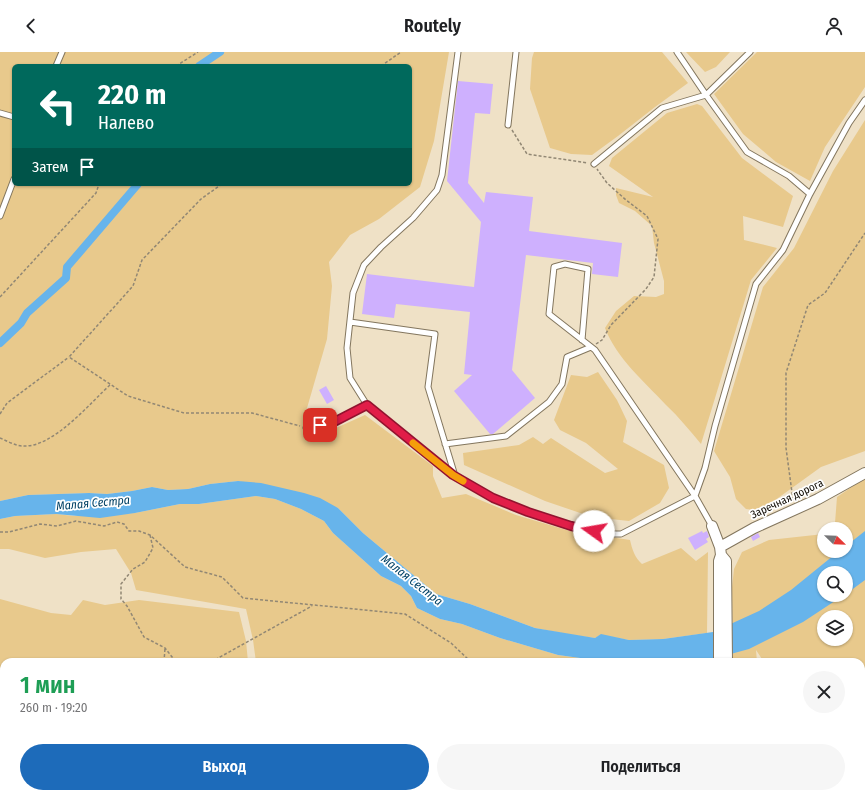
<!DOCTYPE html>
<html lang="ru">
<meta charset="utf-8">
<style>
:root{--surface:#fff;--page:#f6f6f6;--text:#202124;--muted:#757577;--accent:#1d6bba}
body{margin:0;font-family:"Fira Sans Condensed",sans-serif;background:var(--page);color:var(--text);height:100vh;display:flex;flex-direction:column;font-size:15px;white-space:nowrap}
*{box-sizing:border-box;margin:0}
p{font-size:13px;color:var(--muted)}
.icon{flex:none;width:22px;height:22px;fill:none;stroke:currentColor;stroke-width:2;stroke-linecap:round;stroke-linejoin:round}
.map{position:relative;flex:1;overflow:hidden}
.details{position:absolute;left:0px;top:606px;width:865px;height:140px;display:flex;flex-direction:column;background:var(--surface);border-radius:12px 12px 0 0;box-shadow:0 1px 3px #0004}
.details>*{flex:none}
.hud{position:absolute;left:12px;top:12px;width:400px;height:122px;border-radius:6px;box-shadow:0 1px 3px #0004;background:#00695c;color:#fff;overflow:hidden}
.needle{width:26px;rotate:113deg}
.fabs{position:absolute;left:817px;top:470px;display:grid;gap:8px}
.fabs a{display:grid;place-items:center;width:36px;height:36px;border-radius:50%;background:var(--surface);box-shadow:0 1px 3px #0004;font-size:20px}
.pin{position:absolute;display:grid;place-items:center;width:34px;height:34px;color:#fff;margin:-17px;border-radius:8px;box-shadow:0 2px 6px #0006}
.me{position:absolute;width:44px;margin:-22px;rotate:283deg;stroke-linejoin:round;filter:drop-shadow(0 0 3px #0008)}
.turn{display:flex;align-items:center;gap:14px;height:84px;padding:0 20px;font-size:18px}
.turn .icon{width:52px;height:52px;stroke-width:2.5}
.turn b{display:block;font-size:28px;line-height:34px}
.then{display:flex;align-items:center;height:38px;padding:0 20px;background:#0003;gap:8px;font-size:15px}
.round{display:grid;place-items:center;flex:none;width:42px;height:42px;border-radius:21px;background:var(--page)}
.summary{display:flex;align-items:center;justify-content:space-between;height:68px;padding:0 20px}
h1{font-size:24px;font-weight:600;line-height:30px;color:#1e9e55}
.action{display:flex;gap:8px;margin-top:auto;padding:8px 20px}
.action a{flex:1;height:46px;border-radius:24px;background:var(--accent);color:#fff;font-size:16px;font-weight:600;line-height:46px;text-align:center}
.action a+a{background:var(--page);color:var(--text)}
header{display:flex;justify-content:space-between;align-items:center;height:52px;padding:0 20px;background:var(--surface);font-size:18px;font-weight:600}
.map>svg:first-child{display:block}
.green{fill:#e8c98c;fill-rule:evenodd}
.water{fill:#67b4eb}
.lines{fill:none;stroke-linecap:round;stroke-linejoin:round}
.canal{stroke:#67b4eb;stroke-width:8}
.building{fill:#ceb0fe}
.lane-casing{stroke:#83765e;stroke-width:7}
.street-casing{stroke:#83765e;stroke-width:12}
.path{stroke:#918774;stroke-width:1.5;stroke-dasharray:3 2;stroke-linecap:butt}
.lane{stroke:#fff;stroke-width:5}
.street{stroke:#fff;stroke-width:10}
.route-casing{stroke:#92132f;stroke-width:10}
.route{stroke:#e11d48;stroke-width:7}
.slow{stroke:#f59e0b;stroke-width:7}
.labels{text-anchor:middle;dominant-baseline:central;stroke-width:3.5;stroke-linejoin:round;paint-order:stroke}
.street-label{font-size:11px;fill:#100c04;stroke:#fff}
.water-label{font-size:12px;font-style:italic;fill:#004064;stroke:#fff}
</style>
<header><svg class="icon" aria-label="back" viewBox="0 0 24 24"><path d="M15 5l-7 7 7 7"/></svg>Routely<svg class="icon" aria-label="person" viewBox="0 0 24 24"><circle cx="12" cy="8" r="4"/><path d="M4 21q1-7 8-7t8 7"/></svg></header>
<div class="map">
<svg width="865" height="746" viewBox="0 0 865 746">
<rect width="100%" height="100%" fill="#efe1c6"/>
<path class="green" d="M0,0H449L434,89L420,135L379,167L350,183L329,210L332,234L327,287L305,363L327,380L365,363L433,414V424L442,446L466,442L516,463L570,479L630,488C632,497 635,506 642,512L681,496L696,509L708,500L707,581L663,587L629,588L601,583L595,586L572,583L535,576L470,552L436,542L363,481L338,456L238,429L210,432L188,437L168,438L152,435L132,439L107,442L89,441L28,443L0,449ZM14,14H410V132H14Z
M534,0H662L688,31L655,55L618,84L592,103L571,102L550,96L530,37L532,6Z
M686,0H730L716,15L705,20Z
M757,0H865V35L825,95L810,129L776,110L743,82L714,42Z
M697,52L702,54L742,106L793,144L783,175L743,164L744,188L777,196L751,228L701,392C690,379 679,365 666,353C644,329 617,307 605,276L616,259L634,244L656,245L664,242V229L654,191L652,174L635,159L619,151L616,143V136L653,145L609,114L612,106L667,61Z
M865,68V399L821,415L767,454L755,458L746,457L736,447L730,425L714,399L763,235L794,196L833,119Z
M598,320L617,348L627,369L623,390L664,413L669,436L660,451L629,469L592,465L545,449L464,413L463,401L519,393L533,385L543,392L551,386L605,421L618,417L586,391L560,378L554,368L571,323L587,325Z
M865,426V746H711L712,742H861V610H764L756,598L757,610H733L732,535L734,517L742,500L769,488L824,482V499H846V477H830L835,471L837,445ZM824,521H846V543H824ZM824,565H846V587H824Z
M256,444L275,447L301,457L324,469L333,481L381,524L401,534L411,544L417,556L440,567L462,572L500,586L558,603L610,610H256L253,588L246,557L136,538L131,521L116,497L81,500L45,506L9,497H0V467L15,464L56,462L74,464L135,461L180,452H199Z
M0,547L51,561L71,563L83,548L105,553L139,548L239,560L246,589L248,610H4V742H317L316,746H0Z
M568,742H678L676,746H567Z"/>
<path class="water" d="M238,429L261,431L304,441L320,446L338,456L363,481L436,542L470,552L535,576L595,586L601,582L629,588L663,587L713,580L759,559L791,538L839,499H846V494L865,479V528L846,542V521H824V543H844L803,570L749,597L716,606L700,609L674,610H610L558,603L500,586L462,572L440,567L417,556L411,544L401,534L381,524L333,481L324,469L301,457L275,447L256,444L199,452H180L135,461L100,466L56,462L15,464L0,467V449L28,443L89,441L107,442L132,439L152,435L168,438L188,437L210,432Z"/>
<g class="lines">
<path class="canal" d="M199,14L220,0
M0,291L21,271L27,261L66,226L67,215L138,132"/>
</g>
<path class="building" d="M458,29L493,32L490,62L475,61L468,131L484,151L486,140L533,145L529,179L622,191L618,225L592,222L593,211L526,203L512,318L535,346L493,382H490L454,339L472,323L464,322L470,260L396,252L394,266L362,262L367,222L474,235L481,170L447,129Z
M326,334L334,348L327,352L319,338Z
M702,479L703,481L707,479L709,485L706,487L708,490L695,498L688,486Z
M758,481L760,485L753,489L751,485Z"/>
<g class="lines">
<defs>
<path id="lane" d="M458,0L442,123L437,138L413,166L381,195L364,213L353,241L347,296L350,326L367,353L453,423L493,446L528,460L571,474L605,482H621L695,444L705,416L715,374L756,232L783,198L810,142L849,71L865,48
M677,0L706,43L747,100L789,124L810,142
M56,14L62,0
M0,61L14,65
M508,73L516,0
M594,112L662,56L706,43L750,0
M0,164L14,127
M350,270L435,282L428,335L455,424
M582,288L588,217L565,212L554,215L549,262L595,298L695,444L712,474
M306,376L334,370L367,353
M445,392L506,384L549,350L562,332L567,305L591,295
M0,633L4,641
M0,675L4,673
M0,683L4,684
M515,742L528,746"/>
<path id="street" d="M712,474L720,495L721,503L726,509L727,610
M720,495L754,476L818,447L865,421
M719,610V509L721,503
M147,746L148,742
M699,746L701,742"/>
</defs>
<use href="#lane" class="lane-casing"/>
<use href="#street" class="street-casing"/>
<path class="path" d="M176,14L198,0
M381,14L401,0
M512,78L527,102L588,111
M222,132L201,147L142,208L133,234L69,305L128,344L184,361H252L300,374
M0,245L96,141L99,132
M596,292L602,288L611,273L646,237L654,225L658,187L647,164L626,148L607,131L597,117
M0,362L7,351L69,305
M0,386C7,389 16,394 23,394C53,396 90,351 111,332
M793,448L786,396V321L808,253L825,241L865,181
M0,480H9L40,472L57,474L76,469L104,474L117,470L124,472L129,479H139L150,483L185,515L222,525L243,546L405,562L451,591L471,610
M150,483L153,496L145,510L133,517L121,532V547L127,554L144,585L165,596L176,610
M164,610L165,596
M211,610L312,554"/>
<use href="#lane" class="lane"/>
<use href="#street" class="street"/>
</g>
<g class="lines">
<defs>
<path id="route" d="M320,373L334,370L367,353L453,423L493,446L528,460L571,474L594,479"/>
</defs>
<use href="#route" class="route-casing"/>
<use href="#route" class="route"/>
<path class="slow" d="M413,391L453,423L463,429"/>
</g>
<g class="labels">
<g class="street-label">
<text transform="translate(787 447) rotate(-25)">Заречная дорога</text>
</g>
<g class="water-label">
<text transform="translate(93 451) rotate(-5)">Малая Сестра</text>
<text transform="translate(412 528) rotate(38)">Малая Сестра</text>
</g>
</g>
</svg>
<div class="fabs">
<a><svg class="needle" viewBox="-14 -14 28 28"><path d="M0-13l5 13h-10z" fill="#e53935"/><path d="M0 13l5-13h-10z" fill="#757577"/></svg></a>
<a><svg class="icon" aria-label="search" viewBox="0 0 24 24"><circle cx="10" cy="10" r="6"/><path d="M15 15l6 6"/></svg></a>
<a><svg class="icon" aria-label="layers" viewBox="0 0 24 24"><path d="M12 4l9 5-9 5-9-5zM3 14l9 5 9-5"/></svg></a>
</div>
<div class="pin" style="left:320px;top:373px;background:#d93025"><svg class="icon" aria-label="arrive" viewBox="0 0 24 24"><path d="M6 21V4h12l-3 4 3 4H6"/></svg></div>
<svg class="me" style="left:594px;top:479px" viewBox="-20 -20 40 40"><circle r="19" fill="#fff"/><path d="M0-13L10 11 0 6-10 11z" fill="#e11d48"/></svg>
<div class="hud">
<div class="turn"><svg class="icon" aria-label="left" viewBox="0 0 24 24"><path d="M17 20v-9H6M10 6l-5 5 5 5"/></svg><div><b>220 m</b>Налево</div></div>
<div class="then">Затем<svg class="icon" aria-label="arrive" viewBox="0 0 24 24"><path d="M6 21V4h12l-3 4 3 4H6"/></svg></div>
</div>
<section class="details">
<div class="summary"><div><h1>1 мин</h1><p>260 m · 19:20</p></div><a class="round"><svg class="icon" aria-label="close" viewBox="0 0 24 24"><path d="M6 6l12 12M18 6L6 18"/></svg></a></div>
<div class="action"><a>Выход</a><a>Поделиться</a></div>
</section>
</div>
